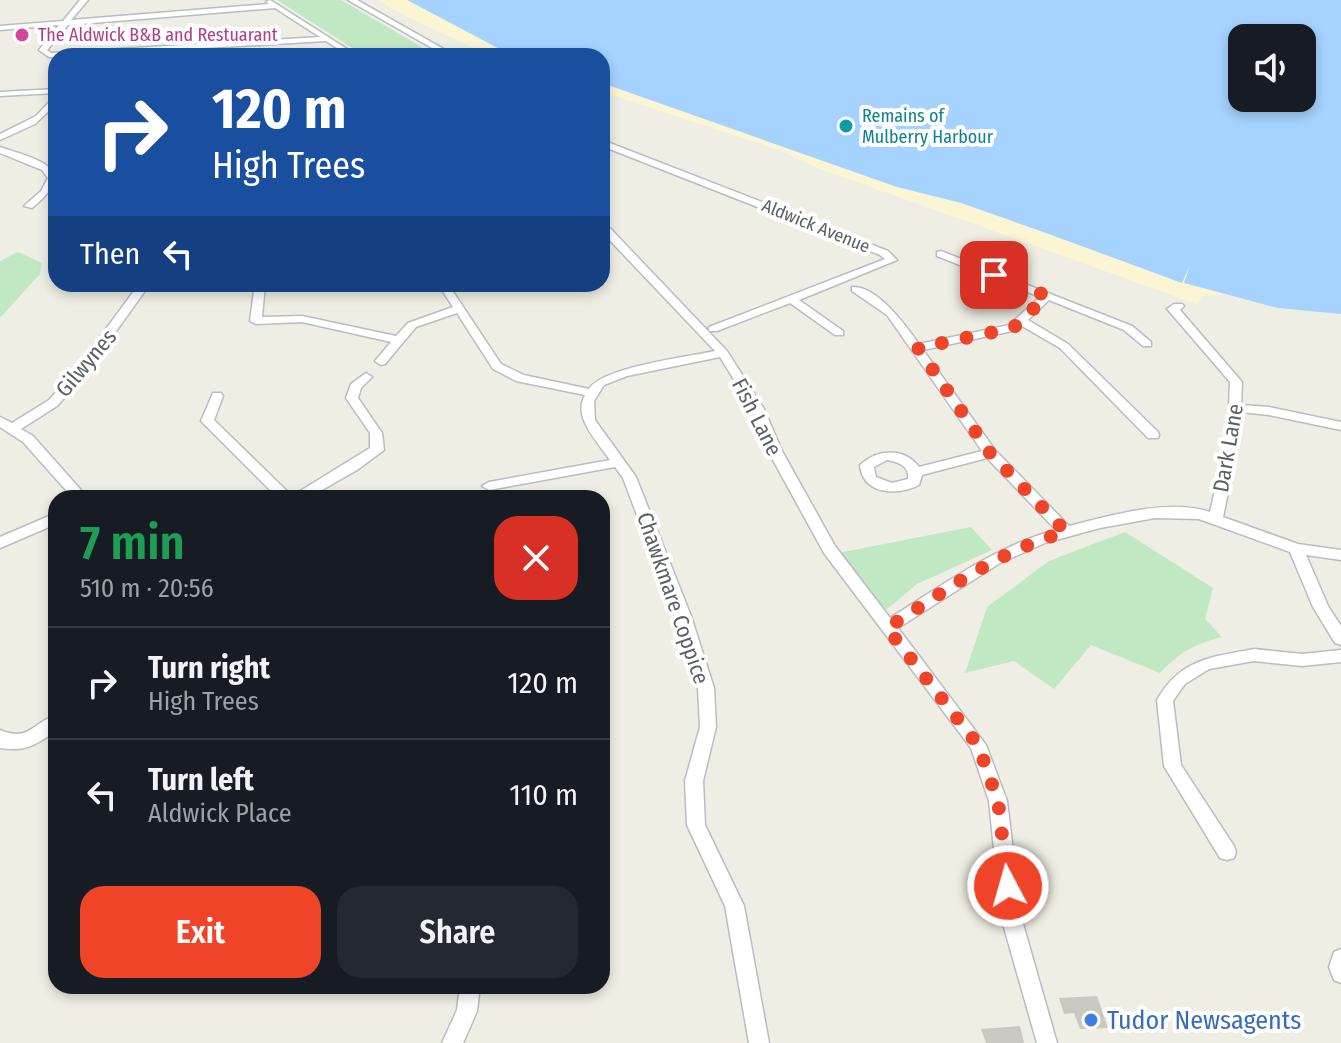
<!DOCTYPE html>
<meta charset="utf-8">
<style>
:root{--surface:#171b24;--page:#242831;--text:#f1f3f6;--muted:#9ea1a6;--line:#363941;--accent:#f04429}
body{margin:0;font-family:"Fira Sans Condensed",sans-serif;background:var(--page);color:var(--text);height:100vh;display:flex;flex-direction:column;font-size:30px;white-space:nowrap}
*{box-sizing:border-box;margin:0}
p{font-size:26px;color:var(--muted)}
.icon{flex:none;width:44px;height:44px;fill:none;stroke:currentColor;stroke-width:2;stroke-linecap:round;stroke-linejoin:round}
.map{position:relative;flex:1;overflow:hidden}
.details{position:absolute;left:48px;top:490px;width:562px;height:504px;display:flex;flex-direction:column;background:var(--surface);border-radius:24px;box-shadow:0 4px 12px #0003}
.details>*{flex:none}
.top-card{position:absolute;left:48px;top:48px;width:562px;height:244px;border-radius:24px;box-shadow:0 4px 12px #0003;background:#1a4fa0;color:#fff;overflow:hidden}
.fabs{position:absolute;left:1228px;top:24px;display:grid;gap:16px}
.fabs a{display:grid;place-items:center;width:88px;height:88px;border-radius:16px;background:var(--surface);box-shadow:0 4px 12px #0003;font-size:40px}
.pin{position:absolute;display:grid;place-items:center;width:68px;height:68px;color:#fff;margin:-34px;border-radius:16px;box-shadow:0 4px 12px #0006}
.me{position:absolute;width:88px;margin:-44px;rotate:354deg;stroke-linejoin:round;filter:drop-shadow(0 0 6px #0008)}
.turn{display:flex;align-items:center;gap:28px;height:168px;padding:0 32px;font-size:36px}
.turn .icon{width:104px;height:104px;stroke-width:2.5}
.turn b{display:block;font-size:56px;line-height:68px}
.then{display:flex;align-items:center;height:76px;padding:0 32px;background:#0003;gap:16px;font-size:30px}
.round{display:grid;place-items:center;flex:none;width:84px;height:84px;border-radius:24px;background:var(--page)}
.overview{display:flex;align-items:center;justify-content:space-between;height:136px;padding:0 32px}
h1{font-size:48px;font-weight:600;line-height:60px;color:#1e9e55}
.button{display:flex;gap:16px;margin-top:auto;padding:16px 32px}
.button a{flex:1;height:92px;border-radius:24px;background:var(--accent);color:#fff;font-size:32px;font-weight:600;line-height:92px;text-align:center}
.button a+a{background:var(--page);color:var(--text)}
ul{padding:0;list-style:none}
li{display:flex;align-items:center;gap:24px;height:112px;padding:0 32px;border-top:2px solid var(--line)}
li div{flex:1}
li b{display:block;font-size:30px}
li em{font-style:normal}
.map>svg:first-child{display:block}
.green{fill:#c0e8c2}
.sand{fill:#fcf5d3}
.water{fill:#a5d2ff;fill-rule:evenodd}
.building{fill:#cac8c1}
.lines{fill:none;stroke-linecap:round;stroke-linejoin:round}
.minor-casing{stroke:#b9bcc1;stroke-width:3}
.minor{fill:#fff;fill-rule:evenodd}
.route{stroke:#f04429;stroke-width:14;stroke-dasharray:0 25.2}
.hotel-dot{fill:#d1479c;stroke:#fff;stroke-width:3}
.culture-dot{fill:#0f9aa8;stroke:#fff;stroke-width:3}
.shop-dot{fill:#3f7fe0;stroke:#fff;stroke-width:3}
.labels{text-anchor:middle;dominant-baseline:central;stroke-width:8;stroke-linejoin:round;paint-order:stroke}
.far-hotel-label{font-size:18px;fill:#b23c85;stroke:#fff;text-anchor:start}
.far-culture-label{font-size:18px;fill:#0d838f;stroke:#fff;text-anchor:start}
.far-street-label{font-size:18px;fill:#5c6065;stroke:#fff}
.street-label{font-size:22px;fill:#5c6065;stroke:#fff}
.near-shop-label{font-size:26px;fill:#366cbe;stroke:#fff;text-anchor:start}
</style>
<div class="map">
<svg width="1341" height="1043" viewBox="0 0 1341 1043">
<rect width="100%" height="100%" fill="#efeee4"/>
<path class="green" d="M277,0H341L432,53L428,56H365Z
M18,252L42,263L40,274L0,318V261Z
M971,527L992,550L917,584L886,610L838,553Z
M1125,532L1213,588L1205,619L1222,637C1194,644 1180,652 1160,673L1091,645L1054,689L1014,661L965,673L987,607L1049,561Z"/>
<path class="sand" d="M379,0H496L1341,284L1202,296L1197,304L818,168L779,150L602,92V56H491L401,14Z"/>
<path class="water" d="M407,0H1341V314L1278,308L1184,283L1190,265L1182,283L1046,233L961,203L897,187L602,83V56H513ZM1242,38H1302V98H1242Z"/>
<path class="building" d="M1097,996L1108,1028L1080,1029L1074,1013L1064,1014L1059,998Z
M1020,1026L1024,1043H986L981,1029Z"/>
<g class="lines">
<defs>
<path id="minor" d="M80,0H88L71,20L269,4L266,2L270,0L358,56H349L326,41L49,57L39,50L59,25L0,30V26L63,21ZM275,8L320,37L51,53L47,50L68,25Z
M348,0H357L456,56H446Z
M56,89V93L0,96V92Z
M56,95V104L35,124L0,140V134L36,116Z
M602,140L888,251L897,260L799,300L843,331V335H835L790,303L717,331H709V327L885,259L880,255L602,146Z
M0,147C39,160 81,168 32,208L24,206L41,191L48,178L42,170L0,153Z
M602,223L606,224L727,351L764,409L782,451L835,546L890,618C943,585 995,546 1056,530L987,458L922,475L919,485C897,496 863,495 860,465C877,449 904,447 919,467L982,451L887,315L852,291V287C877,285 906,326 919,344L1009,325L1040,297L937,256V252L941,251L1132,326L1151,342V346H1143L1124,330L1049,300L1028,320L1068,344L1158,432L1159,435L1158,438H1148L1060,348L1022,326L1017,330L923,350L995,450L1069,526C1109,516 1169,498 1210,512L1228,434L1230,382L1169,311L1167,309L1174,304H1182L1184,306L1180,310L1242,382L1241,405L1269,407L1341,422V430L1269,415L1241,412L1240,434L1223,517L1298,544L1341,550V560L1306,555L1328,606L1341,626V645L1335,643L1313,607L1290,552L1199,519L1155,518L1100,528L1045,543L1000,563L898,628L986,745L1007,801L1021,917L1057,1043H1037L1001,917L989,801L971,748L824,553L768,451L752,409L720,357L627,376L604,385L594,401L595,420L636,477L691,616L714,688L716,727L703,781L705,825L744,906L769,1043H749L725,906L687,825L685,781L700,727L698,688L675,616L623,478L615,467L489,490L482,486L489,482L610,460C598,442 572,417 585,395L516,381L493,369L457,313L416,327L385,364L381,365L375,361L391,342L302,322L256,324L250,321L255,284H265L262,317L302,316L396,336L408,323L453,307L438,284H448L501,364L524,375L589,389C603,367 687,357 715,351L602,232ZM887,460C898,462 910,466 908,479L892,483L876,477L874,467Z
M139,284H150L84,376L57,406L21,429L33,436L88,498H73L23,442L0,427V417L12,423L49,400L76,370Z
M366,373L372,377L361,388L358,398L382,433L384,450L357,470L308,498H278L201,421L213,393H221L223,396L214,420L292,496L370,448V433L346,398L351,384Z
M56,513V524L0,548V537Z
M1254,649L1302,654L1341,650V662L1302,666L1254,661L1209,669L1185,684L1173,701L1181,765L1234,846L1236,852L1234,858L1227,860L1220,858L1164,766L1157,700C1180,659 1212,657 1254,649Z
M56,715V731C36,745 25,752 0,748V730C29,742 31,724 56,715Z
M1341,949V983L1334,980L1329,967L1334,952Z
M460,986H480L477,1011L463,1043H442L457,1010Z"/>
</defs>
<use href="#minor" class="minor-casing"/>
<use href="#minor" class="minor"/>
</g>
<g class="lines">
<path class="route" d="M994,275L1047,296L1013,328L918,348L990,453L1066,532C1000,550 945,591 887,628L978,745L998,801L1008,886"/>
</g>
<circle class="hotel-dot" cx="22" cy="35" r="8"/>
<circle class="culture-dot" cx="846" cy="126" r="8"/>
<circle class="shop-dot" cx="1091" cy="1020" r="8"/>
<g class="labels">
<g class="far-hotel-label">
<text x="38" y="35">The Aldwick B&amp;B and Restuarant</text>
</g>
<g class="far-culture-label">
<text x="862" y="116">Remains of<tspan x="862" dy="21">Mulberry Harbour</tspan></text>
</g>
<g class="far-street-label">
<text transform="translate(816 226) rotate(22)">Aldwick Avenue</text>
</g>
<g class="street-label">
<text transform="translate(86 363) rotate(-50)">Gilwynes</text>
<text transform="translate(757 417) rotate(63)">Fish Lane</text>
<text transform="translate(1228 448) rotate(-80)">Dark Lane</text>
<text transform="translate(673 598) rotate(71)">Chawkmare Coppice</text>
</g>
<g class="near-shop-label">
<text x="1107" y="1020">Tudor Newsagents</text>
</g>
</g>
</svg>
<div class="fabs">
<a><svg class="icon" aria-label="sound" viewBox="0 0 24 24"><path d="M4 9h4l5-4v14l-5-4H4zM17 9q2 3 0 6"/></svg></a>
</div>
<div class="pin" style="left:994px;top:275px;background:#d93025"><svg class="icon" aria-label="arrive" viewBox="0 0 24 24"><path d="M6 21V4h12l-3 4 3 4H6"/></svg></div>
<svg class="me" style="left:1008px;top:886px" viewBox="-20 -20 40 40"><circle r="17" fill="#f04429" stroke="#fff" stroke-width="3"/><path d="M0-11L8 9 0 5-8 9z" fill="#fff"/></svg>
<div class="top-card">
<div class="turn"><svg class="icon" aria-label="right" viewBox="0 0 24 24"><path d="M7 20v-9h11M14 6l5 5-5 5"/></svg><div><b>120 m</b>High Trees</div></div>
<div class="then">Then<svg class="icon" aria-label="left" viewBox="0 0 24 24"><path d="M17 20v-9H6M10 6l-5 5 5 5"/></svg></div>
</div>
<section class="details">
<div class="overview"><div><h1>7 min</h1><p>510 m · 20:56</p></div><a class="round" style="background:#d93025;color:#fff"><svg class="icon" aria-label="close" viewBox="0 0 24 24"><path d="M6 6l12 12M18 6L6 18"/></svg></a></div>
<ul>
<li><svg class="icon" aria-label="right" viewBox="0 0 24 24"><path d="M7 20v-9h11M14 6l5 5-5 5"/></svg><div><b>Turn right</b><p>High Trees</p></div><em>120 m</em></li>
<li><svg class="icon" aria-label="left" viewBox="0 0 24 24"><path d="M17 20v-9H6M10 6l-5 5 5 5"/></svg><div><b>Turn left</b><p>Aldwick Place</p></div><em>110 m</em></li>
</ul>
<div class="button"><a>Exit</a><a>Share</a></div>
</section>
</div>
